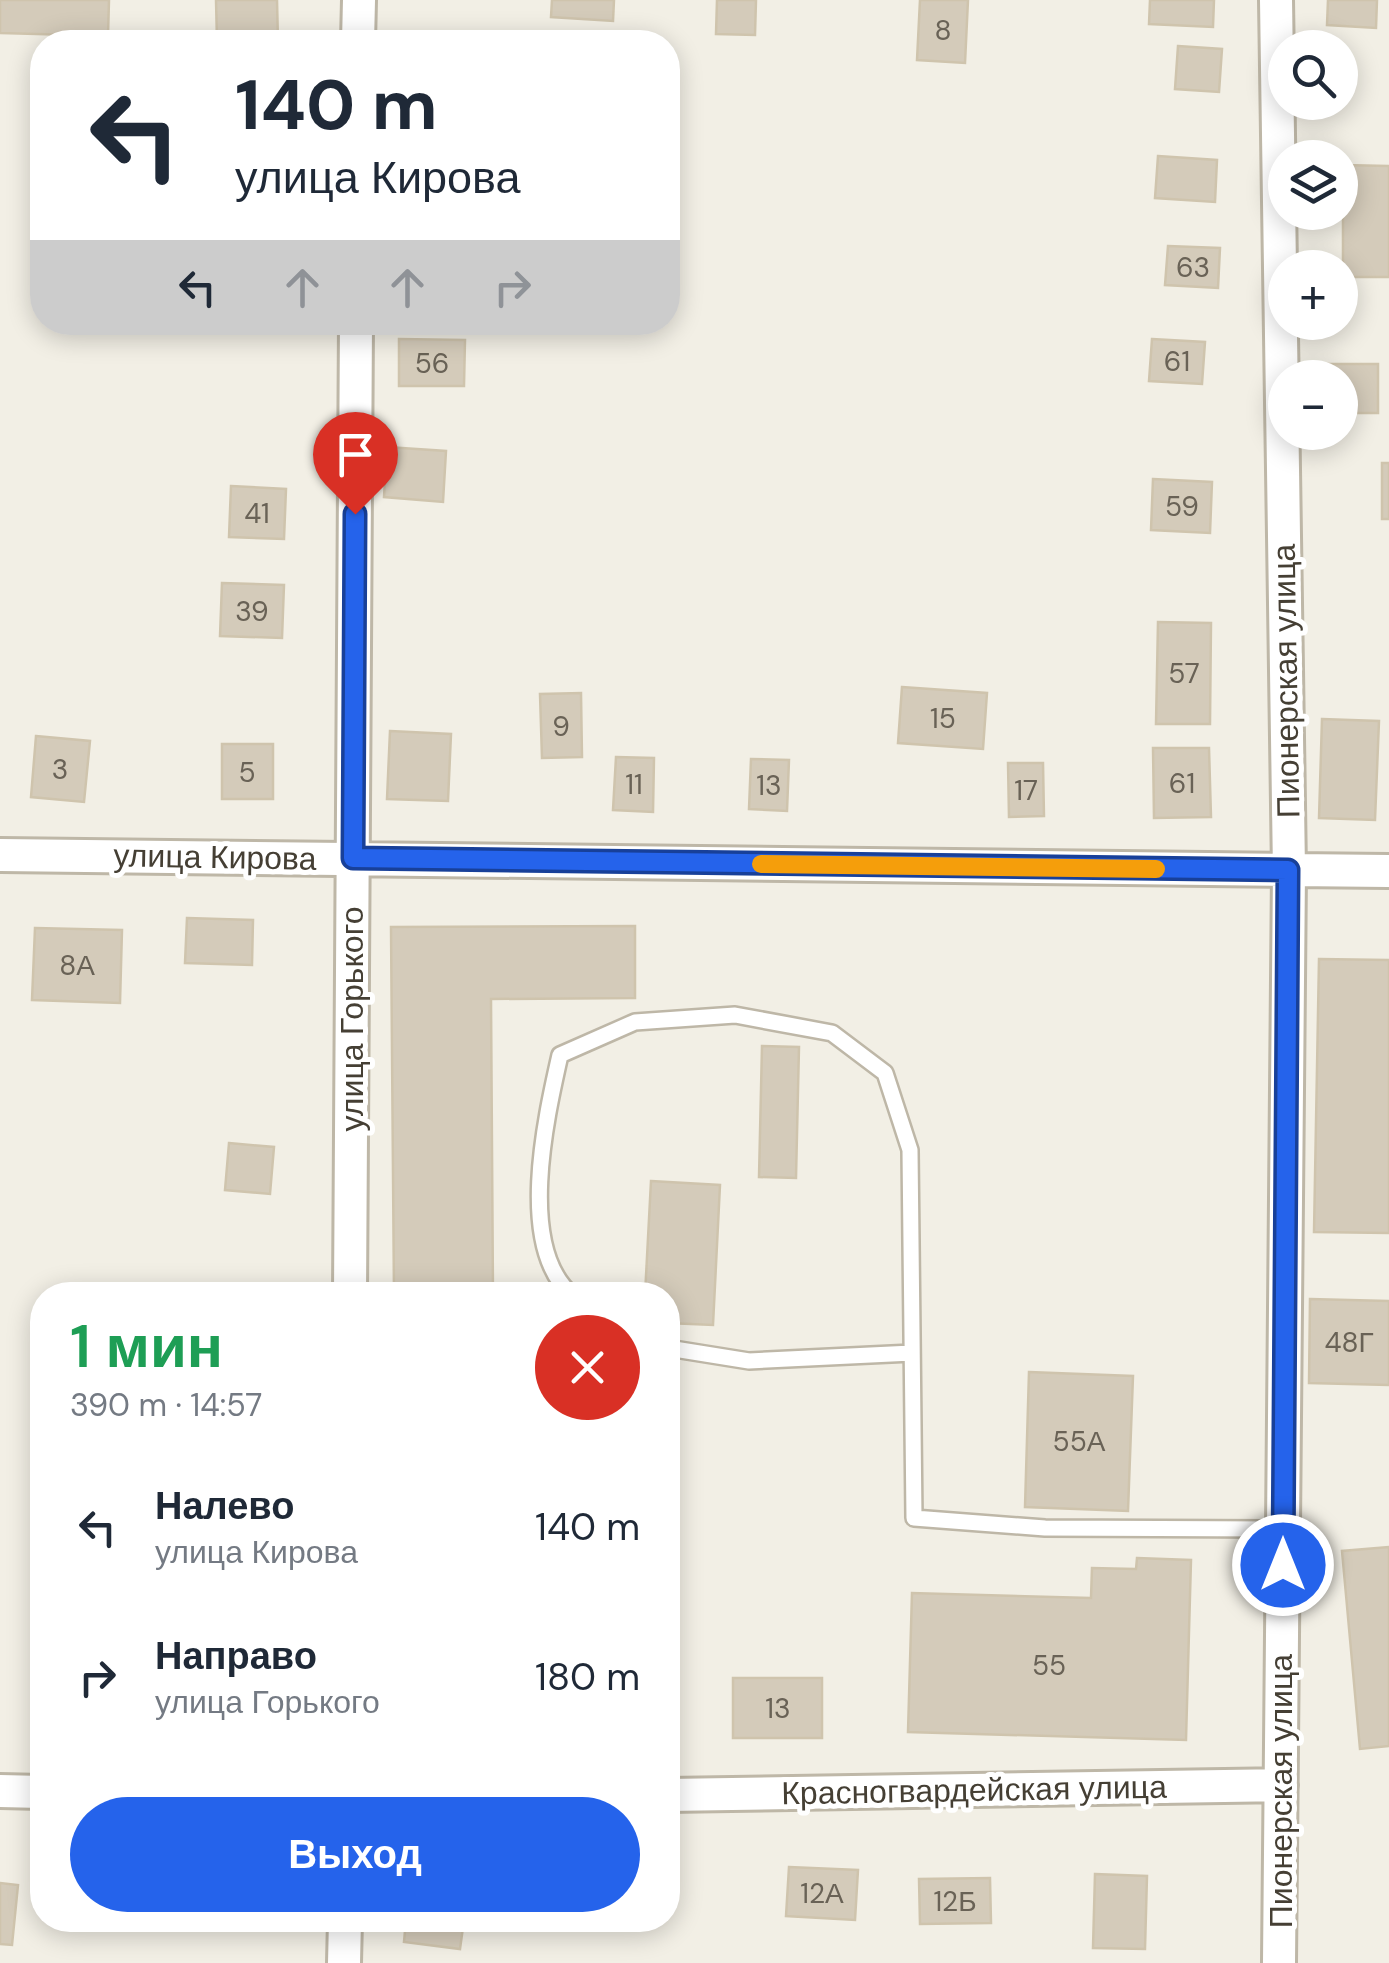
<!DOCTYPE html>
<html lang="ru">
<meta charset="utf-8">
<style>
:root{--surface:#fff;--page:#f2f2f3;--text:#1f2937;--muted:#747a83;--accent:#2563eb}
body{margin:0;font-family:"DM Sans",sans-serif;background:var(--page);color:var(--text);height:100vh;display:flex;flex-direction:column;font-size:38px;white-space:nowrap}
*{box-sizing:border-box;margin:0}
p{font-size:32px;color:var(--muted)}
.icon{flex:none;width:55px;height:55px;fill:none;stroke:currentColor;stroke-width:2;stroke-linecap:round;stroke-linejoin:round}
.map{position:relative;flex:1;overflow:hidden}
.sheet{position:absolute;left:30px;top:1282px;width:650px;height:650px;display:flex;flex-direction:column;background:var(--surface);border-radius:40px;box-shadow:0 5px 25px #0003}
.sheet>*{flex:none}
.hud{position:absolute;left:30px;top:30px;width:650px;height:305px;border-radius:40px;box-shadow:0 5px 25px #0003;background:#fff;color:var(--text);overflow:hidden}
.tools{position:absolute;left:1268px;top:30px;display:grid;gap:20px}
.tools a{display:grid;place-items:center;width:90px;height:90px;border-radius:50%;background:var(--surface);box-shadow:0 5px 25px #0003;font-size:50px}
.pin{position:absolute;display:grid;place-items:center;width:85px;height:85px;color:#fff;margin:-102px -42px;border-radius:50% 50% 50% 0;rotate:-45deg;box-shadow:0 0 10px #0007}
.pin .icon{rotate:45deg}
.me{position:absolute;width:110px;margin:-55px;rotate:0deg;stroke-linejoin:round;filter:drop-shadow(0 0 8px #0008)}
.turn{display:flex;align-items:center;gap:35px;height:210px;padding:0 40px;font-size:45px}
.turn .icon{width:130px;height:130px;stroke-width:2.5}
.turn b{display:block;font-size:70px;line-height:85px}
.lanes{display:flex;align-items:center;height:95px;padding:0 40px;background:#0003;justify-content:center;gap:50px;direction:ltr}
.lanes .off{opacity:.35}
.round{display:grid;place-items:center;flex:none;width:105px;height:105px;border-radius:52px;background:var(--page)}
.summary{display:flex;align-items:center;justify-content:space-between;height:170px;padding:0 40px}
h1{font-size:60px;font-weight:600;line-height:75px;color:#1e9e55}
.primary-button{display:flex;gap:20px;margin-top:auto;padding:20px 40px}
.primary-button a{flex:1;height:115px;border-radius:60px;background:var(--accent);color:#fff;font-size:40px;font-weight:600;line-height:115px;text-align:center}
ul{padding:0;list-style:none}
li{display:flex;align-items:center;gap:30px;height:150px;padding:0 40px}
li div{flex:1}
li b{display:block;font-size:38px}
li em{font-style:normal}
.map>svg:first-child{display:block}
.building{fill:#d4cbba;stroke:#cfc4ad;stroke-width:2.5}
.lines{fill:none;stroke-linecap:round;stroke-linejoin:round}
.lane-casing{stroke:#beb7a7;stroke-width:20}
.street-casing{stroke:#beb7a7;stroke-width:38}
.lane{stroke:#fff;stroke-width:15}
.street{stroke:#fff;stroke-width:32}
.route-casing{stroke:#184099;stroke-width:25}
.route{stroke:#2563eb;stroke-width:18}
.slow{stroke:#f59e0b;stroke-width:18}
.labels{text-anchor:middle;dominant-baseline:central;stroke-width:10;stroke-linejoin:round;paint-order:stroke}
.number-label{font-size:28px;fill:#696256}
.street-label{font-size:32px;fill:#453f34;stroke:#fff}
</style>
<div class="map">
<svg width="1389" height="1963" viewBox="0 0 1389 1963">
<rect width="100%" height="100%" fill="#f2efe5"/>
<path class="building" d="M0,0H109L108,36L0,33Z
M216,0H277L278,42H217Z
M552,0H614L613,21L551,17Z
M717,0H756L755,35L716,34Z
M920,0H968L965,63L917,60Z
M1150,0H1214L1213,27L1149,24Z
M1328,0H1377L1376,28L1327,25Z
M395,38H457V42H395Z
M1178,46L1222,49L1219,92L1175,89Z
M1158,156L1217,160L1215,202L1155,198Z
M1343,165L1389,166V277H1343Z
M1168,246L1220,248L1218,288L1165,285Z
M399,339L465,340L464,386H399Z
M1152,339L1205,342L1202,384L1149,381Z
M1328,364H1378V413H1340V378H1328Z
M387,447L446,451L443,502L384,497Z
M1382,463H1389V519H1382Z
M1153,479L1212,482L1210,533L1151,530Z
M231,486L286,489L284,539L229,537Z
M222,583L284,585L282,638L220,636Z
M1158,622L1211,623L1210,724H1156Z
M902,687L987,693L983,749L898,743Z
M581,693L582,757L542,758L540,694Z
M1322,719L1379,721L1375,820L1319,818Z
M390,731L451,734L448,801L387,799Z
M36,736L90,741L84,802L31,797Z
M222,744H273V799H222Z
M1153,748H1209L1211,817L1154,818Z
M616,757L654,758L653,812L613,810Z
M751,759L789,760L787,811L749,809Z
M1008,763H1043L1044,816L1009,817Z
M187,918L253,920L252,965L185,963Z
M635,926V998L491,999L493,1295H394L391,927Z
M35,928L122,930L120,1003L32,1000Z
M1319,959L1389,960V1233L1314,1232Z
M762,1046L799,1047L796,1178L759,1177Z
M229,1143L274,1147L270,1194L225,1190Z
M651,1181L720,1185L713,1325L668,1323V1295H645Z
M270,1285V1295H210V1286Z
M1310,1299L1389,1301V1385L1309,1383Z
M1029,1372L1133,1376L1128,1511L1025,1507Z
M1389,1547V1746L1360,1749L1342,1551Z
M1137,1558L1191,1560L1186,1740L908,1732L912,1593L1091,1598L1092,1568L1136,1569Z
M38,1657H42V1735H32Z
M733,1678H822V1738H733Z
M789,1867L858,1870L855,1920L786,1916Z
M1095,1874L1147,1876L1145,1949L1093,1948Z
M990,1878L991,1923L920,1924L919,1879Z
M0,1883L18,1885L12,1945L0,1944Z
M406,1920H464L460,1949L404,1942Z"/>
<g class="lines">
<defs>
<path id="lane" d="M572,1295C516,1247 546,1117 560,1055L635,1022L735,1015L832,1033L885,1073L910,1150L914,1518L1045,1528L1283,1529
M668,1348L749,1361L912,1353"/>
<path id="street" d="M1276,0L1289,871L1279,1963
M358,42L359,0
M0,855L1389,871
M350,1295L356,322
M0,1791L42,1792
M668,1795L1281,1785
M344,1963L345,1920"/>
</defs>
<use href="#lane" class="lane-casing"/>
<use href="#street" class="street-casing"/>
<use href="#lane" class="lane"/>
<use href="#street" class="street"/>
</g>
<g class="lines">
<defs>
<path id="route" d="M355,514L353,858L1288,870L1283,1565"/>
</defs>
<use href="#route" class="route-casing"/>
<use href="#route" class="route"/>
<path class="slow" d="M761,864L1156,869"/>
</g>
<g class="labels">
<g class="number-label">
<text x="943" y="30">8</text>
<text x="1193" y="267">63</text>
<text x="1177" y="361">61</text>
<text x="432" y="363">56</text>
<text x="1182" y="506">59</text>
<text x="257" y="513">41</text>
<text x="252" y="611">39</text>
<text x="1184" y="673">57</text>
<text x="943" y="718">15</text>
<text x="561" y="726">9</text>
<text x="60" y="769">3</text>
<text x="247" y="772">5</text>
<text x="1182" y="783">61</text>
<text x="634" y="784">11</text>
<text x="769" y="785">13</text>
<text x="1026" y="790">17</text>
<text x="77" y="965">8А</text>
<text x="1349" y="1342">48Г</text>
<text x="1079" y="1441">55А</text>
<text x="1049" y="1665">55</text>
<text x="778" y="1708">13</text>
<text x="822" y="1893">12А</text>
<text x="955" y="1901">12Б</text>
</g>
<g class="street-label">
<text transform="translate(1286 681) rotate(-91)">Пионерская улица</text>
<text transform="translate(215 857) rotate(1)">улица Кирова</text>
<text transform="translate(352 1019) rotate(-90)">улица Горького</text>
<text transform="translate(974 1790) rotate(-1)">Красногвардейская улица</text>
<text transform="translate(1281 1791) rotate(-90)">Пионерская улица</text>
</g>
</g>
</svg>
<div class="tools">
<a><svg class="icon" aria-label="search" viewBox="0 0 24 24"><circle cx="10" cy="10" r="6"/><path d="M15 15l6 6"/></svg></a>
<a><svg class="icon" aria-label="layers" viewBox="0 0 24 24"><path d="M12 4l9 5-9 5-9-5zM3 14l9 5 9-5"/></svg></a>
<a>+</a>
<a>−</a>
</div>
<div class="pin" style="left:355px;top:514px;background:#d93025"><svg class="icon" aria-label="arrive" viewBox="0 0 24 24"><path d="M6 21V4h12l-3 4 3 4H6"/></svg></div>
<svg class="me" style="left:1283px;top:1565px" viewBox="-20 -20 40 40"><circle r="17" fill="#2563eb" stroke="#fff" stroke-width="3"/><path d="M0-11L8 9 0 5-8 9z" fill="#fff"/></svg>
<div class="hud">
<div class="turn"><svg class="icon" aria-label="left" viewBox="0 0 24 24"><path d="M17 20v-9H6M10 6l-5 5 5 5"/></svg><div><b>140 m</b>улица Кирова</div></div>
<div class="lanes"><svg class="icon" aria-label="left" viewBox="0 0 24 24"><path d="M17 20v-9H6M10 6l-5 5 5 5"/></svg><svg class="icon off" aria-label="ahead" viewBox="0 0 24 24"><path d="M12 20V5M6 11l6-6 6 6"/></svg><svg class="icon off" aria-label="ahead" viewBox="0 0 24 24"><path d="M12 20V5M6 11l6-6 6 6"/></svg><svg class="icon off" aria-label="right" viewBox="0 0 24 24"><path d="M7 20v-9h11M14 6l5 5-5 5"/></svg></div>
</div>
<section class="sheet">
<div class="summary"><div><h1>1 мин</h1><p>390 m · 14:57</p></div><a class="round" style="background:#d93025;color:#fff"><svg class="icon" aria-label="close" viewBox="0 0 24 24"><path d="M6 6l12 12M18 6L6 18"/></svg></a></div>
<ul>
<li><svg class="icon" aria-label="left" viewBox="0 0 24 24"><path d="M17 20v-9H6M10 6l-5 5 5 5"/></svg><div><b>Налево</b><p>улица Кирова</p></div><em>140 m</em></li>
<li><svg class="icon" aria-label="right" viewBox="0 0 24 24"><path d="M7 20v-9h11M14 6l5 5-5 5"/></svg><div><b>Направо</b><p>улица Горького</p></div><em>180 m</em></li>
</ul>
<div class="primary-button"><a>Выход</a></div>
</section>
</div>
